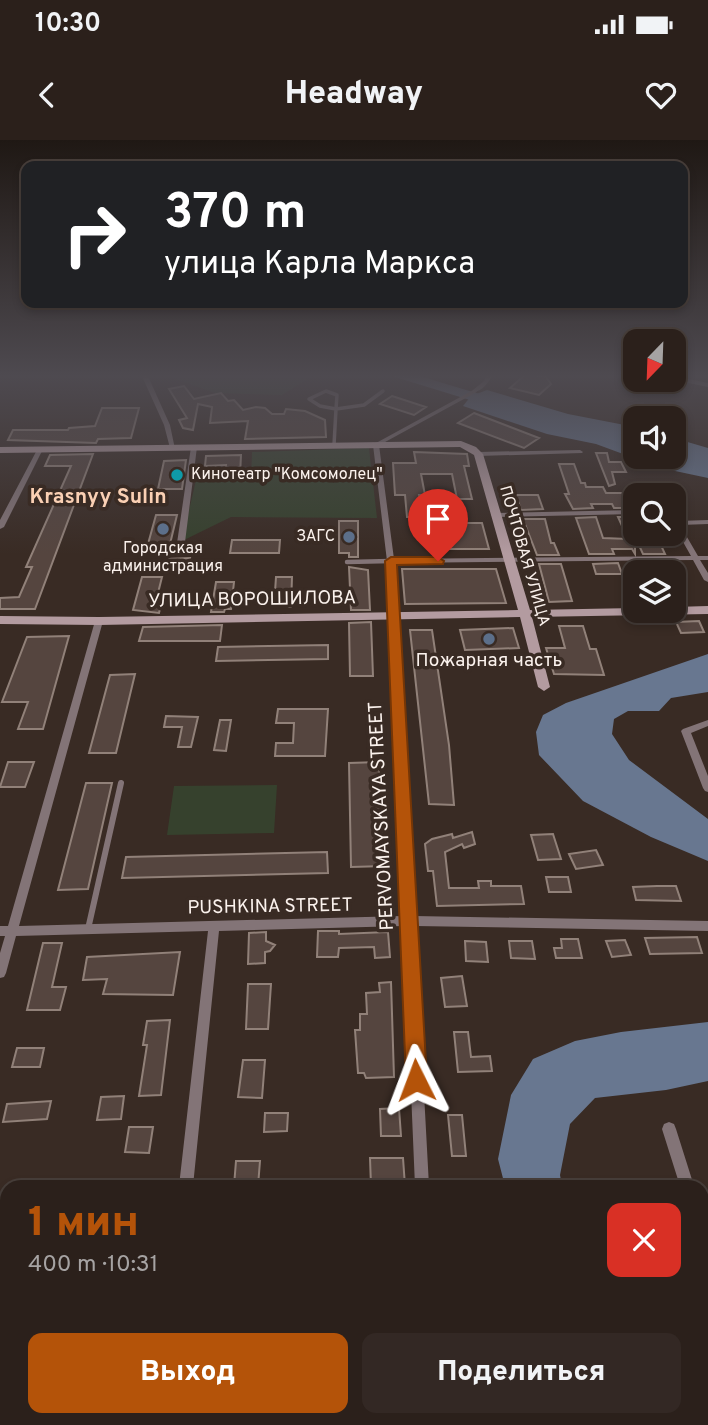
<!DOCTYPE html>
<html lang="ru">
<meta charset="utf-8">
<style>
:root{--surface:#2b201b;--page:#332824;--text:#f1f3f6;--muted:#a6a3a3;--line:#473e3a;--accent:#b45309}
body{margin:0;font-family:Overpass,sans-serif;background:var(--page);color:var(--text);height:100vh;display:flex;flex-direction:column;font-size:26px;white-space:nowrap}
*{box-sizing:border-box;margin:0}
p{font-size:23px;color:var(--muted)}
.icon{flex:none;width:38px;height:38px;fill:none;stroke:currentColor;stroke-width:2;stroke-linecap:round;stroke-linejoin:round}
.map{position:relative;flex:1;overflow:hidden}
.panel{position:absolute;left:0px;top:1040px;width:709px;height:247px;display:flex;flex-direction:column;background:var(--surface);border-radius:21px 21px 0 0;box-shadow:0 4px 10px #0003,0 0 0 2px var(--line)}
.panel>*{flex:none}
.top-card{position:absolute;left:21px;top:21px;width:667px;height:147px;border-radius:14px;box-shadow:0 4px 10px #0003,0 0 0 2px var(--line);background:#202124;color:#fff;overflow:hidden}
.needle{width:46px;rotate:203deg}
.controls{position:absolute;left:623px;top:189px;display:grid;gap:14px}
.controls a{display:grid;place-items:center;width:63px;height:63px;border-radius:14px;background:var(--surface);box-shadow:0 4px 10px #0003,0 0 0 2px var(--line);font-size:35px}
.pin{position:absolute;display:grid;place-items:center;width:60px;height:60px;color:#fff;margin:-72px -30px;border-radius:50% 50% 50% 0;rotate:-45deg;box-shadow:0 0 7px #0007}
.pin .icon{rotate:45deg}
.me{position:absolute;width:77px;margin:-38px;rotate:357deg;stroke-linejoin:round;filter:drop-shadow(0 0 5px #0008)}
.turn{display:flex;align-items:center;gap:24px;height:147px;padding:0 28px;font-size:32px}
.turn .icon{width:91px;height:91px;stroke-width:2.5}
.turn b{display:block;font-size:49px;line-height:60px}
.round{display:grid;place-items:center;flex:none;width:74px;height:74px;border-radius:14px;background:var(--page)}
.overview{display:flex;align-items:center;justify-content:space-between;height:119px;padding:0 28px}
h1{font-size:42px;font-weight:800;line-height:52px;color:var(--accent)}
.action{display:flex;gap:14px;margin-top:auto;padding:14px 28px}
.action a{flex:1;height:80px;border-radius:14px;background:var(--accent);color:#fff;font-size:28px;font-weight:800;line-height:80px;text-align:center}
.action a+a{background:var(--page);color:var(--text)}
.status{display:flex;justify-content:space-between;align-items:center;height:49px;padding:0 35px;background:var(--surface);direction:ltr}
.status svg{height:19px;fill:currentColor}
header{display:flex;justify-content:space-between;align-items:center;height:91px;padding:0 28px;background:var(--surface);font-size:32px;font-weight:800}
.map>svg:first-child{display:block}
.green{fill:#36412d}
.water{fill:#687790}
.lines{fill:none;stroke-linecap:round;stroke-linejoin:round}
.river{fill:#687790;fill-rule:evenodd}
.building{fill:#55453f;stroke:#918179;stroke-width:2}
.lane-far2{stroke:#837477;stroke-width:3.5}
.lane-far1{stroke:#837477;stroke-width:4.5}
.lane{stroke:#837477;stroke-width:6}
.street{fill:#837477;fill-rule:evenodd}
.secondary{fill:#b39ba0;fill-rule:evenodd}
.route{fill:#b45309;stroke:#753606;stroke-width:2}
.culture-dot{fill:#0f9aa8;stroke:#392b24;stroke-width:2.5}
.service-dot{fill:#5c6f8a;stroke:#392b24;stroke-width:2.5}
.labels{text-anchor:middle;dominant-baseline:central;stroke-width:7;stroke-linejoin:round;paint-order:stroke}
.far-poi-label{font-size:16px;fill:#fbf2ed;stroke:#392b24;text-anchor:start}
.far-street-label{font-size:16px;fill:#fbf2ed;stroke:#392b24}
.street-label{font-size:19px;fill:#fbf2ed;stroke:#392b24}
.poi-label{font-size:19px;fill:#fbf2ed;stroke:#392b24}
.far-district-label{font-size:21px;font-weight:bold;fill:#fad0b4;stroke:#392b24}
</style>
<div class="status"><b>10:30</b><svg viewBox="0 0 49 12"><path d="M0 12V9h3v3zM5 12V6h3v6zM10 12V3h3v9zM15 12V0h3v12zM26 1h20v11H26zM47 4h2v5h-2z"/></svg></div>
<header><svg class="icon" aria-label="back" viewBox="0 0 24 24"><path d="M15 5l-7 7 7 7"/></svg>Headway<svg class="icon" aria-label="heart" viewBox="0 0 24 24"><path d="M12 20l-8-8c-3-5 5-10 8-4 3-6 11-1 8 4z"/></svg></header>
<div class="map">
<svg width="708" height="1285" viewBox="0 0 708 1285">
<rect width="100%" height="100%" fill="#392b24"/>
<path class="green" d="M161,234H315L282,255L215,253Z
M369,308L377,378L231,377L182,401L196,340L251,339L252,312Z
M277,645L274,693L167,695L174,646Z"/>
<path class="water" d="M487,250L568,274L635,287V317H674V298L708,308V338L661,328L596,304L547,294L463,266L471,256Z
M708,514V552L671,558L659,571H628L614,579L612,594L629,620L708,679V721L651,697L583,661L539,615L536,592L543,575L566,563Z
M708,882V941L666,950L595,958L570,984L560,1035L562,1046H505L498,1019L511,955L533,919L575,901L621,892Z
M702,1254L708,1260V1285H636L631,1279H702Z"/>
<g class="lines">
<path class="river" d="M394,234H413L506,262L508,265L506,268H496L395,237Z"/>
</g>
<path class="building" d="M526,234L546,237L551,244L539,255L510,248Z
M184,246L194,259L221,253L228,261L234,260L243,270L256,267L265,268L272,274H284L286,269L305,271L325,280L326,297L245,299L248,281L210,283L212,267L198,264L193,290L183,288L179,280L187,278L169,249Z
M392,256L426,267L414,275L380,264Z
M102,268H139L131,298L98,299L96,303L8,300L13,290H68L69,288L95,286Z
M474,273L539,298L524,308L458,283Z
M414,312L467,314L469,326H464L472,359H457L452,334H421L425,355H419L422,377H407L405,355H395L393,323H416Z
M596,313H607L609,322H621L626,332H612L615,344L609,346Z
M93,314L35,469H0V458L19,457L32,427H26L71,326H45L50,315Z
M241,315L240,336L225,337L226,325L205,326L206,316Z
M186,320L182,349H158L164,321Z
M559,324H574L581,343H585L586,347H603L606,353H635V368H614L612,364H591L593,368L573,369L565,354H569Z
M516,355H538L543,369L521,370Z
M156,375H177L170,404H148Z
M596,377L603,398L628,399L618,377H635V414L632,409H612L614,414H589L576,378Z
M523,379H545L551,403H554L559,415H537Z
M339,381H358V417H349V413H339Z
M438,383H482L489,409H444Z
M232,400H280L279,413H230Z
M637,401H659L665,414H643Z
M190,418L188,430H163L166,419Z
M618,423L622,434H596L593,424Z
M539,424H561L572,461L549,462Z
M349,427L368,430L370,470H351Z
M402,429H496L506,463L405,464Z
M142,437H162L157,457H163L159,473L133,470Z
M276,437H292L291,467H274Z
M216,442H234L231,469H225L224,472H211Z
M699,481L704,492L681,493L676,482Z
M371,482L373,536H350L349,483Z
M222,485L220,501H139L143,487Z
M559,486H583L590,509H596L604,535L554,534L546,508H565Z
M513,488L519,508L465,510L460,490Z
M410,490H432L449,605L454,665L429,664Z
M69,496L43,589H18L28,562H2L27,497Z
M328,505V519L216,521L218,507Z
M135,534L116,613H89L110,535Z
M278,569H328L325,616H275L276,603H293L294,583H276Z
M166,576L198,577L191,607H178L182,587H164Z
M220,580H231L226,611L214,610Z
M8,622H34L25,647H0Z
M379,622L385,726L351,727L349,623Z
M86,643H112L88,749L58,750Z
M472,692L475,704L464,708L462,704L445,712L449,748H479L478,741H491V746H521L524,764L437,766L433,731H428L425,704L432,699L452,694L453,698Z
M553,694L561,719L538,720L531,695Z
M596,710L603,725L576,729L569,714Z
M327,712L328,733L122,738L126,717Z
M546,737H568L571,752H549Z
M657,746H676L681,761L636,760L633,747Z
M318,791H339V794L388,792L390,817L375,818L374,807L339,808L338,817H317Z
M266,792V801L275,805L270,811L265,812V823L248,824L249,793Z
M697,797L702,813L650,814L645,798Z
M561,799H578L582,818H556L554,808H562Z
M625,800L631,815L612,817L606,801Z
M465,801L486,802L488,822L466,821Z
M509,801H532L535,819L511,818Z
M43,803H62L52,847H66L60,870H27Z
M180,812L173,855L103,854L107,839L83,840L87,817Z
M462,836L467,866L445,867L441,838Z
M391,842L394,937L366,938L364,933H358L355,890H360V874H367L366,853L380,852L379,843Z
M248,844H271L268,889H246Z
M170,880L161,955L139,956L147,905H143L147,881Z
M454,892H468L471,917L490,916L492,931L458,932Z
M17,908H44L40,927H12Z
M243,920H265L262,958L238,957Z
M124,956L121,979L97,980L101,957Z
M51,961L47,979L3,982L7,964Z
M399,968L401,996H381L380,969Z
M265,973H288L287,991L264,992Z
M448,975H462L466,1016H452Z
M129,987H153L149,1013L125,1012Z
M370,1018H403L405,1046H371Z
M236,1021H260L258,1046H234Z"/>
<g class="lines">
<path class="lane-far2" d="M326,251L337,255L336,269L320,266L309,259Z
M336,269L364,265L383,251
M334,305L336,269
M376,305L475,251"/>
<path class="lane-far1" d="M347,422L391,421"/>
<path class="lane" d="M88,789L121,643"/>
<path class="street" d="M141,234H147L170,285L175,309L170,308L164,285Z
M487,234H493C489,242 482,252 473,252V250L484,241Z
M674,236L708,243V247L674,240Z
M376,303L379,305L394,419L691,416L674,386V378L678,381L708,380V384L680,385L698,416H708V420H700L708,433V442L704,440L693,420L395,423L414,776L708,781V791L415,786L429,1046H415L404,786L219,791L193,1046H179L208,791L16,796L6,833L4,837L0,838V813L5,796H0V786H8L95,481L99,478L103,481L19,786L403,776L387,421L373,305Z
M194,305L197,307L184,410L180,412L176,410L191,307Z
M38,308L43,309L4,387L0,389V380Z
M580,310L583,312L582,313L478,316L475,314L478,312Z
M635,370V374L494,377L491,375L494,373Z
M708,580V586L691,593L708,636V652L705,651L703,648L681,591L683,589Z
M669,982L674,984L676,989L694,1046H680L662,989L664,984Z
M702,1085L707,1087L708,1089V1119L703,1117L702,1114Z
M145,1279H161V1285H145Z
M427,1279H443L444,1285H428Z"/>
<path class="secondary" d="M461,301L476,307L483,314L530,470L635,468V471H674V467L708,466V474L532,477L550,547L544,551L538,547L520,477L99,485L0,484V476L99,477L518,470L474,315L460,307L0,313V307Z"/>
</g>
<linearGradient id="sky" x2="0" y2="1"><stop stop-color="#1f1814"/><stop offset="0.57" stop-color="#4e4a50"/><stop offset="1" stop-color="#4e4a50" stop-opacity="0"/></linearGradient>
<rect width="708" height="414" fill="url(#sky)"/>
<path class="route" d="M438,417L444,421L443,424L397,425L427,940L424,948L416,951L409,948L406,940L385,421L391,417Z"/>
<circle class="culture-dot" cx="177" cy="335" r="7"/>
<g class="service-dot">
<circle cx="163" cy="389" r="7"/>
<circle cx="349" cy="397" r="7"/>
<circle cx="489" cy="499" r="7"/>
</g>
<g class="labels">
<g class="far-poi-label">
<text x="191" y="335">Кинотеатр "Комсомолец"</text>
<text x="335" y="397" text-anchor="end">ЗАГС</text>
<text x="163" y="409" text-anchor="middle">Городская<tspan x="163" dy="18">администрация</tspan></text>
</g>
<g class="far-street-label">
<text transform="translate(524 416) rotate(74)">ПОЧТОВАЯ УЛИЦА</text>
</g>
<g class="street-label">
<text transform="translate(252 460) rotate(-1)">УЛИЦА ВОРОШИЛОВА</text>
<text transform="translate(382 676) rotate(-93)">PERVOMAYSKAYA STREET</text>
<text transform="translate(270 767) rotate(-1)">PUSHKINA STREET</text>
</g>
<g class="poi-label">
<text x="489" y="521">Пожарная часть</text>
</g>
<g class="far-district-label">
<text x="98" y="357">Krasnyy Sulin</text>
</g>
</g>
</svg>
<div class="controls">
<a><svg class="needle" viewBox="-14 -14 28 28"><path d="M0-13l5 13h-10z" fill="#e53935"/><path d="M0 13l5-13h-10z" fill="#a6a3a3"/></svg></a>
<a><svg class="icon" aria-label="sound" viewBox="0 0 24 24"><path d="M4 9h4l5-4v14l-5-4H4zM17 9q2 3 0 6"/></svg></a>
<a><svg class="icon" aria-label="search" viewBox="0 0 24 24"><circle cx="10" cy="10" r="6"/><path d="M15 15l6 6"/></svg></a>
<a><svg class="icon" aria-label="layers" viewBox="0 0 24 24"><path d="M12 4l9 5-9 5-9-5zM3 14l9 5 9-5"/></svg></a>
</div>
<div class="pin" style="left:438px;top:421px;background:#d93025"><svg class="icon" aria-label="arrive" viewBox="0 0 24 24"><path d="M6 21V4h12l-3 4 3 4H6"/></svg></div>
<svg class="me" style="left:416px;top:940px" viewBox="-20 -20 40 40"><path d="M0-17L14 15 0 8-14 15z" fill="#b45309" stroke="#fff" stroke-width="4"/></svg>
<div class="top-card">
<div class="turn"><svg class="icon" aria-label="right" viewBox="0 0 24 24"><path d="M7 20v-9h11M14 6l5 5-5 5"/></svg><div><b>370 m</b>улица Карла Маркса</div></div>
</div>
<section class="panel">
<div class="overview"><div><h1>1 мин</h1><p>400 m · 10:31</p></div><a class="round" style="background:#d93025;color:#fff"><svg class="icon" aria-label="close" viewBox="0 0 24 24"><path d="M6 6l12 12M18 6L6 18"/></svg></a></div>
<div class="action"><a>Выход</a><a>Поделиться</a></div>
</section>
</div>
